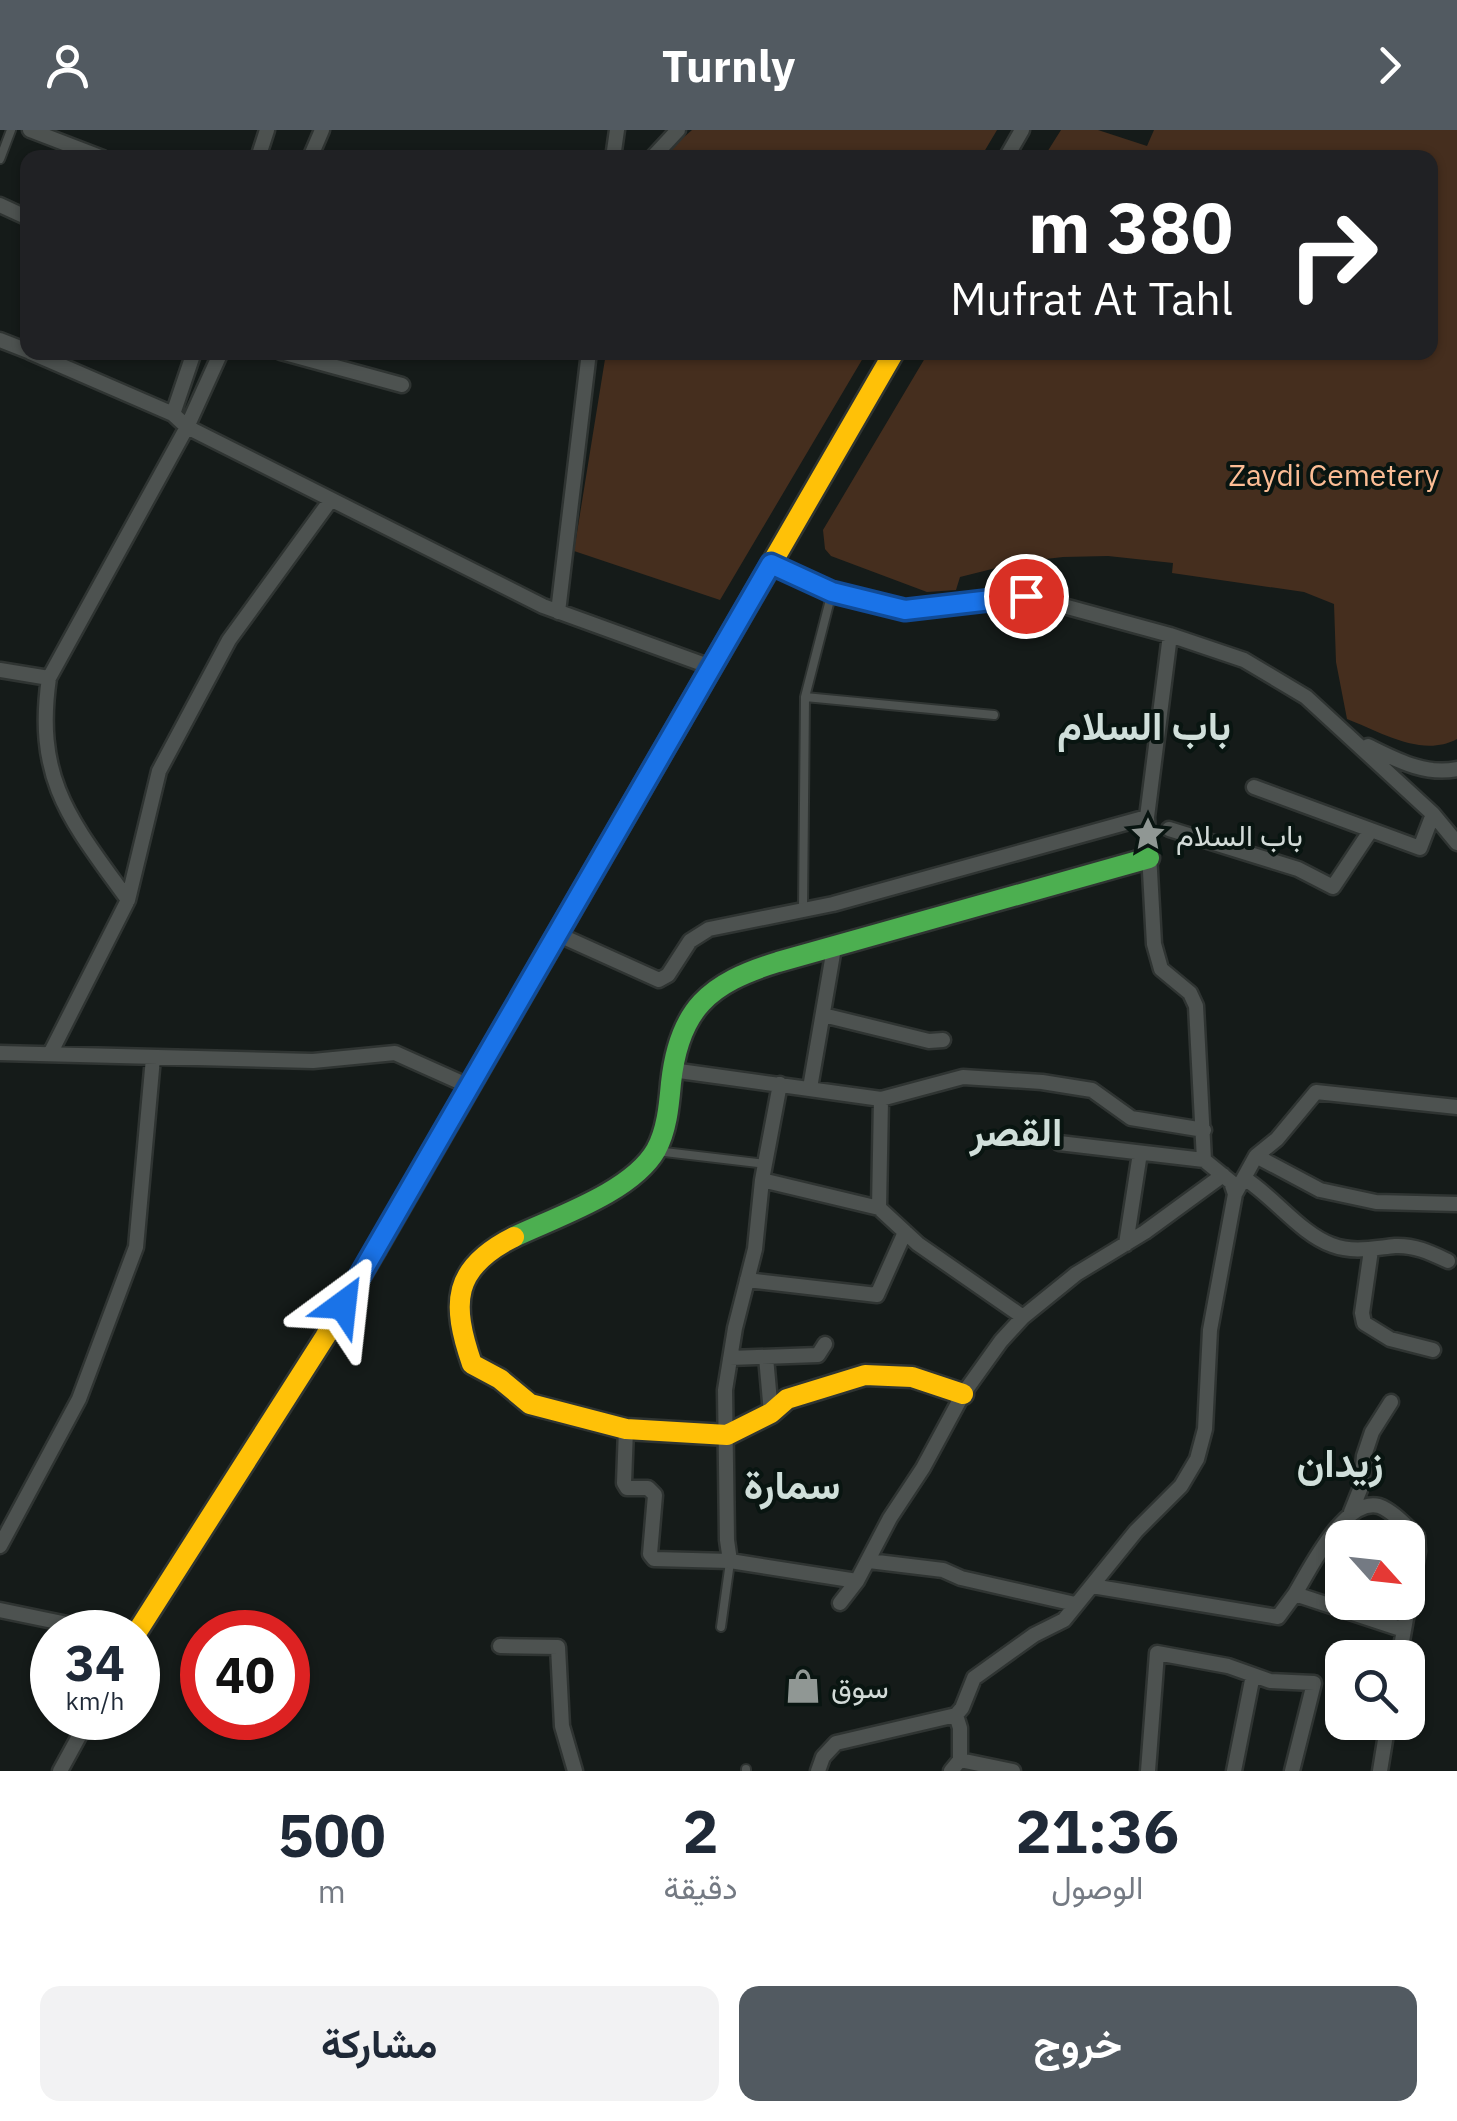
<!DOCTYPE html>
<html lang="ar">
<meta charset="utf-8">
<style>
:root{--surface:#fff;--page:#f2f2f3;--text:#1f2937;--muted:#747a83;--accent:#525a61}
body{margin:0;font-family:"IBM Plex Sans",Vazirmatn,sans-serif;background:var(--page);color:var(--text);direction:rtl;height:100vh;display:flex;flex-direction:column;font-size:38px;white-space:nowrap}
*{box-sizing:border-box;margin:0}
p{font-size:32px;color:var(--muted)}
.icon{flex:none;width:55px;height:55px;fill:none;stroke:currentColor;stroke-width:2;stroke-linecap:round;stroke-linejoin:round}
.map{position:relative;height:1641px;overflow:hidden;direction:ltr}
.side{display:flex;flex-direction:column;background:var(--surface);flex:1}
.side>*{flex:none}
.top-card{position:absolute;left:20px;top:20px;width:1418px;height:210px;border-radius:20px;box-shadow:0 2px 8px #0004;direction:rtl;background:#202124;color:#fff;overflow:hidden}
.needle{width:65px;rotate:117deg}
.fabs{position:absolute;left:1325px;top:1390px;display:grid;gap:20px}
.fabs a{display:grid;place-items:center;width:100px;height:100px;border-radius:20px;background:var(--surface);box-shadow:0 2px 8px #0004;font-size:50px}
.speed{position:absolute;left:30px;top:1480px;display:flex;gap:20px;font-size:50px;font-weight:700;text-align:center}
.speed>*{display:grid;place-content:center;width:130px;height:130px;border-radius:50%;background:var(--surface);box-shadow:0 2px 8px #0004;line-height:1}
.speed small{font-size:25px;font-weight:400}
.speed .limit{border:15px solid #d22;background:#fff;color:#111}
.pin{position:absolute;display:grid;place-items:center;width:85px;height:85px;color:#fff;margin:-42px;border:5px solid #fff;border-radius:50%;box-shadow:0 2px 10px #0007}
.me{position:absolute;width:110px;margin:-55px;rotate:30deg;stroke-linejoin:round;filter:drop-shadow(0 0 8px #0008)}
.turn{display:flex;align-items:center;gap:35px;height:210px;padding:0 40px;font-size:45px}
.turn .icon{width:130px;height:130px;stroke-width:2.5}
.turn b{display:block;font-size:70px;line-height:85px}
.eta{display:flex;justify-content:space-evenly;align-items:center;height:170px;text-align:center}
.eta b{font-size:60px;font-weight:700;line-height:70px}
.primary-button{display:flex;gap:20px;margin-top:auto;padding:20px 40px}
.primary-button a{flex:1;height:115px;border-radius:20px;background:var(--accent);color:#fff;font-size:40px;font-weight:700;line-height:115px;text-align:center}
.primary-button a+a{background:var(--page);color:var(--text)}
header{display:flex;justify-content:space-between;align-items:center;height:130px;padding:0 40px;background:var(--accent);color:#fff;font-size:45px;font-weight:700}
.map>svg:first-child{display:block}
.green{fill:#452e1e}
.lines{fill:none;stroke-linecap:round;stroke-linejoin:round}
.lane-casing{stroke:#2f3432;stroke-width:12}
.street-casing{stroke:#2f3432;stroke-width:19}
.fast-casing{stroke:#2f3432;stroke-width:25}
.slow-casing{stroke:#2f3432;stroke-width:25}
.lane{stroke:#4d5250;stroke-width:8}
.street{stroke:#4d5250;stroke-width:14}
.fast{stroke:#4caf50;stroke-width:20}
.slow{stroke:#ffc107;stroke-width:20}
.route-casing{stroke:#114b97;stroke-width:25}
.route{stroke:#1a73e8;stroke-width:18}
.labels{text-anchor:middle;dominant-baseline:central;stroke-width:8;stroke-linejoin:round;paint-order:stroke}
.park-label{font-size:30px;fill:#fcbd95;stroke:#091511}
.poi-label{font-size:30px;fill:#d2dad7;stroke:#091511;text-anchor:start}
.district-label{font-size:40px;font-weight:bold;fill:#d0dfda;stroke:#091511}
</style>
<header><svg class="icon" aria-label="forward" viewBox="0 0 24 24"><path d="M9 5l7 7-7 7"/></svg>Turnly<svg class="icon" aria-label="person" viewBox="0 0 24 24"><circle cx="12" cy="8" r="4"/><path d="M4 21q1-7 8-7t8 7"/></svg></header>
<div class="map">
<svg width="1457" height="1641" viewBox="0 0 1457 1641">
<rect width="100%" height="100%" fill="#151b19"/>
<path class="green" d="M692,0H997L981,27L660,28Z
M1061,0H1098L1147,16L1154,0H1457V609C1422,628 1381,602 1347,589L1336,532L1334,474L1304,462L1172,443L1173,433L1108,426L1063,427L1020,432L960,447L956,460L927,462L831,426L825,419L823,400L928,223L1430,222V28L1044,27Z
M606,223H866L720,470L574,421Z"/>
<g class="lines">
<defs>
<path id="lane" d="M0,29L11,0
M805,567L994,585
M803,779L805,567L832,462
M656,1021L766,1034
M721,1497L730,1432
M746,1639V1641"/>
<path id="street" d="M30,0L103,28
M258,28L267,0
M310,28L322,0
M613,28L617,0
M652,28L678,0
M1006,28L1022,0
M0,75L28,88
M0,210L28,221
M30,222L173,284L187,297L543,476L711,537
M281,222L402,255
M173,284L194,222
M771,434L832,462L905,479L1027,466L1170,505L1244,530L1306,567L1433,684L1457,713
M558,482L589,222
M0,540L49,548L187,297L221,222
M49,548C34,651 72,692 128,770
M1368,616C1395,629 1425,646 1457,639
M1254,657L1371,700
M1169,699L1298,739L1333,757L1371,700L1420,718L1433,684
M557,804L659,850L668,845L690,811L709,799L833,774L1147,687
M823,885L929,911L943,910
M0,923L313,931L395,923L471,957
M50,924L128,770L159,641L229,510L330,371
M672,940L881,969L963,947L1042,952L1092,960L1131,988L1204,1000
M780,954L762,1050L879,1078
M810,958L834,818
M881,969L879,1078L918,1114L1023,1187
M1059,1013L1204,1030
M1256,1026L1277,1009L1316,962L1457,977
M1244,1048C1274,1067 1301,1104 1332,1115C1353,1123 1374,1118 1395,1116C1415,1115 1431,1123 1448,1131
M762,1050L755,1119L735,1198L725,1260L727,1410L730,1431L857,1451
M1235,1064L1256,1026L1320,1060L1376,1072L1457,1074
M1126,1114L1140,1023
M1371,1120L1362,1183L1364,1193L1390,1209L1433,1220
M747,1150L877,1165L905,1102
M766,1227L771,1283
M730,1228L818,1225L825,1214
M626,1299L624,1353L627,1358H648L655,1365L650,1424L654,1429L730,1431
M1351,1382L1361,1357L1364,1326L1372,1302L1391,1272
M0,1416L79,1269L136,1117L153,928
M869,1431L943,1440L961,1448L1075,1474
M1092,1456L1278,1487L1295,1464L1404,1500
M1295,1464C1310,1439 1345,1367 1379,1376C1393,1381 1406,1396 1417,1406L1418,1421L1399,1528
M840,1473L857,1451L890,1388L923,1338L963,1264L1001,1211L1023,1187L1076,1144L1145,1102L1223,1045
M0,1480L106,1502
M500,1516L558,1517L562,1596L575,1641
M956,1585L960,1598V1630
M60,1641L89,1588
M818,1641L823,1627L836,1613L956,1585L962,1578L974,1548L1034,1505L1064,1490L1136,1401L1181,1356L1197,1329L1205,1299L1210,1200L1235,1064L1231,1052L1204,1030L1196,876L1190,863L1161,839L1154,814L1147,687L1170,505
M951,1641L960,1630L1013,1641
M1148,1641L1157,1523L1228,1536L1270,1551L1314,1553L1292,1641
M1234,1641L1253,1545
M1380,1641L1388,1592"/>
<path id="fast" d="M514,1107C556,1087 632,1062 656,1020C667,1000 669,975 671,953C679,879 709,853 778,832L1149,728
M376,1119L681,590"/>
<path id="slow" d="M681,590L894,222
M514,1107C452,1138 451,1173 472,1234L500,1249L530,1274L626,1299L727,1305L771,1283L787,1269L865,1245L912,1247L963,1264
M137,1502L325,1207L376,1119"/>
</defs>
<use href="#lane" class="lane-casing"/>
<use href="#street" class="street-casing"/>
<use href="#fast" class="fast-casing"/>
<use href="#slow" class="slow-casing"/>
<use href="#lane" class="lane"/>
<use href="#street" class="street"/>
<use href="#fast" class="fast"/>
<use href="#slow" class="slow"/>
</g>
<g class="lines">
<defs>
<path id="route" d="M343,1175L771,434L832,462L905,480L1026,466"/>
</defs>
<use href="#route" class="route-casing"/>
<use href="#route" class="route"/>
</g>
<defs>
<symbol id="sight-bare" viewBox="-9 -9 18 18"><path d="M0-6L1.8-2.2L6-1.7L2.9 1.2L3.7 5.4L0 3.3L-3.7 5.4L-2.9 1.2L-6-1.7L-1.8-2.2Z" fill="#909794" stroke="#091511" stroke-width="2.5" paint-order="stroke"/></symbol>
<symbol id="shop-bare" viewBox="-9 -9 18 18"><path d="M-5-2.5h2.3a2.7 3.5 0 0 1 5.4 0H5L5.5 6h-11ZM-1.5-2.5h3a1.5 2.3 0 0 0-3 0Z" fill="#909794" stroke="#091511" stroke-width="2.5" paint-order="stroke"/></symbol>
</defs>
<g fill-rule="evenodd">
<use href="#sight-bare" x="1123" y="679" width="50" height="50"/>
<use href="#shop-bare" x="778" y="1531" width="50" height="50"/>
</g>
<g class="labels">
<g class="park-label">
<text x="1334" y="344">Zaydi Cemetery</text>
</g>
<g class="poi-label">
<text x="1176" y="704">باب السلام</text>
<text x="831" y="1556">سوق</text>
</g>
<g class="district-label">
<text x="1144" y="595">باب السلام</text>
<text x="1016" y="1001">القصر</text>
<text x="1340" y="1332">زيدان</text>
<text x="792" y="1354">سمارة</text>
</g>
</g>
</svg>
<div class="fabs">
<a><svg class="needle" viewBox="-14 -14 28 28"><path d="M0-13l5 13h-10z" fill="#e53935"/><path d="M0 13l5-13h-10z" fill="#747a83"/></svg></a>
<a><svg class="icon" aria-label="search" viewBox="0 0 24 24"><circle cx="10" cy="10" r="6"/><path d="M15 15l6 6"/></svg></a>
</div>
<div class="speed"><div>34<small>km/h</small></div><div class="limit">40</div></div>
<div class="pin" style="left:1026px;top:466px;background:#d93025"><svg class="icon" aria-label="arrive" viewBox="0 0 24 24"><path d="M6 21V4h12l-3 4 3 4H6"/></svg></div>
<svg class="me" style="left:343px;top:1175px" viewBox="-20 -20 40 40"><path d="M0-17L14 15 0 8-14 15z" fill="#1a73e8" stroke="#fff" stroke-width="4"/></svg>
<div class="top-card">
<div class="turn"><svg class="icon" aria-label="right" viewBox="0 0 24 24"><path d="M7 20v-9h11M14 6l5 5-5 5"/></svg><div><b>380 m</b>Mufrat At Tahl</div></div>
</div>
</div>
<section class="side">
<div class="eta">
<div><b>21:36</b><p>الوصول</p></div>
<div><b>2</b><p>دقيقة</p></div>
<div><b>500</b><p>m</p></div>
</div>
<div class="primary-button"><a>خروج</a><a>مشاركة</a></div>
</section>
